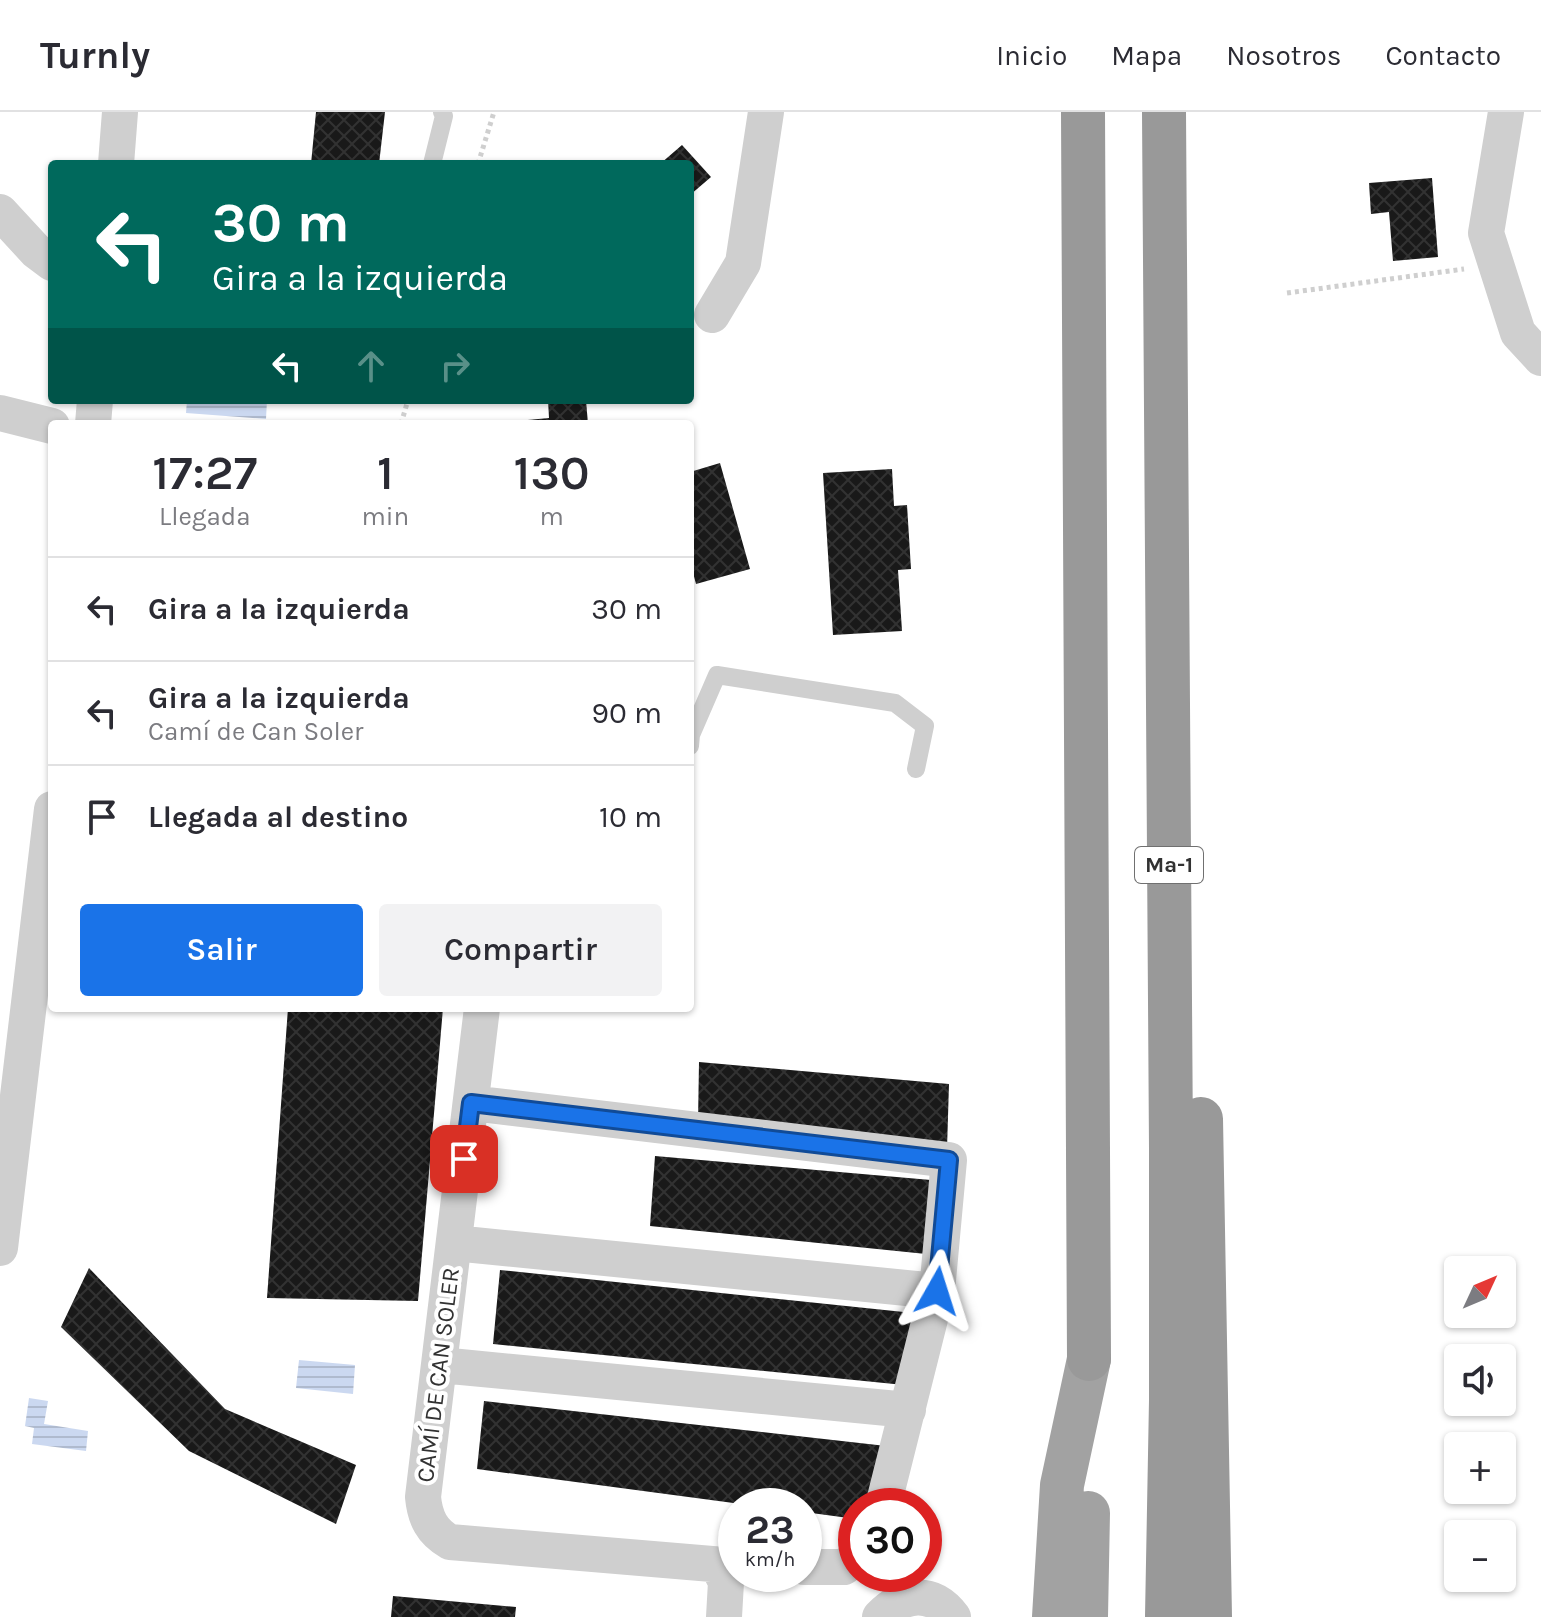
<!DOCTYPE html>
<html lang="es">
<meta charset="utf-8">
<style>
:root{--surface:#fff;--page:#f2f2f3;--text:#2b2b33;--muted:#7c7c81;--line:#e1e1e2;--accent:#1a73e8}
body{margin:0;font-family:Karla,sans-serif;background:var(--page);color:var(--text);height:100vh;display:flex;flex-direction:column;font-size:30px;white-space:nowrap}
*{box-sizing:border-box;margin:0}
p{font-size:26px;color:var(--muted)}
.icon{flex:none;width:44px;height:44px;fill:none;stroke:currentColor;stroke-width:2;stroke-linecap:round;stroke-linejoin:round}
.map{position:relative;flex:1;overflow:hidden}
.side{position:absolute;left:48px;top:308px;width:646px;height:592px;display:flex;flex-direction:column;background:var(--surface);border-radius:8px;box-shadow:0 2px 6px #0004}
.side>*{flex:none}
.top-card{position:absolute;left:48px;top:48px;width:646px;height:244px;border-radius:8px;box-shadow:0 2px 6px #0004;background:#00695c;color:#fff;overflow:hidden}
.needle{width:52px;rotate:46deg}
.tools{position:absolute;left:1444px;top:1144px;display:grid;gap:16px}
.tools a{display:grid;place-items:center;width:72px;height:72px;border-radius:8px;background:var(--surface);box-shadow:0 2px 6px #0004;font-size:40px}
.speed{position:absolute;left:718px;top:1376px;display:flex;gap:16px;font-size:40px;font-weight:700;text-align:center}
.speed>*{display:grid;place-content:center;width:104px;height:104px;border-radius:50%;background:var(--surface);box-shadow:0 2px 6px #0004;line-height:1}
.speed small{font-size:20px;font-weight:400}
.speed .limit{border:12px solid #d22;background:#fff;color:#111}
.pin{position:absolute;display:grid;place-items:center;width:68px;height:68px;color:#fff;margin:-34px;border-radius:16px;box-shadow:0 4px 12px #0006}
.me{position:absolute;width:88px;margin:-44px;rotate:6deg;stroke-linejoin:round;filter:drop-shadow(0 0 6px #0008)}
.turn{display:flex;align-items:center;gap:28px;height:168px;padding:0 32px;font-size:36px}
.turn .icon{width:104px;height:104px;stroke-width:2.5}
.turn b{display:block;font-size:56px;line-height:68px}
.lanes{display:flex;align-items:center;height:76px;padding:0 32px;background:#0003;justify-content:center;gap:40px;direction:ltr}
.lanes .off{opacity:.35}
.eta{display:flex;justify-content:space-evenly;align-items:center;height:136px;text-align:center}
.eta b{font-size:48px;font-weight:600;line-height:56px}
.button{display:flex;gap:16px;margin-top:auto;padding:16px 32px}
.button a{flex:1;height:92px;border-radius:8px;background:var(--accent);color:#fff;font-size:32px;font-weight:600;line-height:92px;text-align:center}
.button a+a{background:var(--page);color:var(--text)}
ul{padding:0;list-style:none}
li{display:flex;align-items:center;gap:24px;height:104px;padding:0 32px;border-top:2px solid var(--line)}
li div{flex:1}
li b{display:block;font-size:30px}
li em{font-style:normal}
header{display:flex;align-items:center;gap:48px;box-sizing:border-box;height:112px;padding:0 40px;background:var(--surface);border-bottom:2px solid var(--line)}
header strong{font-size:38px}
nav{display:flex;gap:44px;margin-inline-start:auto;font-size:28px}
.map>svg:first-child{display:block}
.water{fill:url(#water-rules)}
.building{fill:url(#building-cross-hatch)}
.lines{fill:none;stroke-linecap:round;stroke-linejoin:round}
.path{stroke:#cfcfcf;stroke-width:5;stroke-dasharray:4 4;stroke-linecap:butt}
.service{stroke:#cfcfcf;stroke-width:18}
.minor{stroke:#cfcfcf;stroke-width:36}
.trunk{stroke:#a2a2a2;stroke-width:44}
.motorway{stroke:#999;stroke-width:44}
.route-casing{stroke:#114b97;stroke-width:20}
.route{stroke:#1a73e8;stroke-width:14}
.labels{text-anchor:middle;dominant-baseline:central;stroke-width:8;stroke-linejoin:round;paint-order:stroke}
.shield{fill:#fff;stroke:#707070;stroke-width:2}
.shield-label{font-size:22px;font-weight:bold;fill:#323232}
.street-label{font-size:24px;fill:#323232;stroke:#fff}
</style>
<header>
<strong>Turnly</strong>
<nav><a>Inicio</a><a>Mapa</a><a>Nosotros</a><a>Contacto</a></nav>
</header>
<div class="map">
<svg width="1541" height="1505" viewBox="0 0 1541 1505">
<defs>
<pattern id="water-rules" width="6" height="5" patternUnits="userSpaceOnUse" patternTransform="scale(2)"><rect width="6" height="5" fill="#cbd8f0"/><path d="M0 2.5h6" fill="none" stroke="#afbace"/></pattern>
<pattern id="building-cross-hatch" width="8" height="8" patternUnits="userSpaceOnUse" patternTransform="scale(2)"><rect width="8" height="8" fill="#191919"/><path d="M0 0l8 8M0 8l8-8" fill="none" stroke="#323232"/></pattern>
</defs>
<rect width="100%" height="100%" fill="#fff"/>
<path class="water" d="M187,288H267L266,307L186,301Z
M299,1248L355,1253L353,1282L296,1276Z
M29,1286L48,1289L44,1312L88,1319L86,1339L32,1332L34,1316L25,1314Z"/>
<path class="building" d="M316,0H385L379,52H311Z
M682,33L711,65L690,83V52H660Z
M1432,66L1438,145L1393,149L1389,100L1371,102L1369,71Z
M548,288H586L588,312H517V309L549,306Z
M720,351L750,457L696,472L690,449V360Z
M892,357L894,394L907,393L911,457L898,458L902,519L833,523L823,361Z
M288,896H443L418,1189L267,1186Z
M699,950L949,972L947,1037L698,1010Z
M655,1044L931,1068L926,1142L650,1114Z
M89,1156L225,1297L356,1353L336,1412L189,1339L61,1215Z
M500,1158L923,1202L904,1273L493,1232Z
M484,1289L895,1335L870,1394H856V1407L804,1400V1394H756L477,1357Z
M393,1484L516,1495L515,1505H391Z"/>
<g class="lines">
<path class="path" d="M478,52L494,0
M1287,181L1464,157
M401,312L408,288"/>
<path class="service" d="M432,52L444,4L442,0
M690,634L691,623L717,563L895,591L925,614L916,657"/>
<path class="minor" d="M1506,0L1486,121L1518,221L1541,246
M116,52L120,0
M0,100L36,139L52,151
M712,203L743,151L766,0
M0,301L52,314
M93,312L95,288
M482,896L423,1385C425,1406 432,1420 450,1430L736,1454
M471,991L949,1048L937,1179L883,1394
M454,1131L937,1179
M0,1136L52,697
M440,1253L908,1298
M718,1454L726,1470L724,1505
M804,1455H844L856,1446
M880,1505C903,1481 932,1477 953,1505"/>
<path class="trunk" d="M1054,1505L1062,1373L1089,1247
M1086,1505L1088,1401"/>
<path class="motorway" d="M1083,0L1089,1247
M1164,0L1171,1036V1288L1167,1505
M1201,1007L1210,1505"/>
</g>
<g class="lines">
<defs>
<path id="route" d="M464,1047L471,991L949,1048L937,1179"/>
</defs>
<use href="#route" class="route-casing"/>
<use href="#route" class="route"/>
</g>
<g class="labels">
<rect class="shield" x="1135" y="735" width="68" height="36" rx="6"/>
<g class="shield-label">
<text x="1169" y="753">Ma-1</text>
</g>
<g class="street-label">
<text transform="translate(438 1263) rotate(-83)">CAMÍ DE CAN SOLER</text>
</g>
</g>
</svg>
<div class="tools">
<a><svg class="needle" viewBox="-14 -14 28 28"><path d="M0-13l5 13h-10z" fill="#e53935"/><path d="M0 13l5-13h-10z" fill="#7c7c81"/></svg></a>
<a><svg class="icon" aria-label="sound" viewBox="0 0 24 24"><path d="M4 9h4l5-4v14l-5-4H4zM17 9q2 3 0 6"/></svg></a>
<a>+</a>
<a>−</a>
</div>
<div class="speed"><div>23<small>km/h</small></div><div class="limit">30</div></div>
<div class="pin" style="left:464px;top:1047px;background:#d93025"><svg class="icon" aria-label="arrive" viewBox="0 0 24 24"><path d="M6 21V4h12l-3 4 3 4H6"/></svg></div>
<svg class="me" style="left:937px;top:1179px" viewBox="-20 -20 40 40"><path d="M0-17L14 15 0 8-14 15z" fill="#1a73e8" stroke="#fff" stroke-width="4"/></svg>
<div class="top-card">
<div class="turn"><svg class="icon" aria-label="left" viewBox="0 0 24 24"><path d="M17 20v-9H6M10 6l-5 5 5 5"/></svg><div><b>30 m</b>Gira a la izquierda</div></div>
<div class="lanes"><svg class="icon" aria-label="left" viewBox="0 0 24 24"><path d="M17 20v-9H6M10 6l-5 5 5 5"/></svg><svg class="icon off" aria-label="ahead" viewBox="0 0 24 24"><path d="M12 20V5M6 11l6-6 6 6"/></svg><svg class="icon off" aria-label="right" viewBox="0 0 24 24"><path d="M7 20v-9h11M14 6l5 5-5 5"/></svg></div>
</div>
<section class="side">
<div class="eta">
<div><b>17:27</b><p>Llegada</p></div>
<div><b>1</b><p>min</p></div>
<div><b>130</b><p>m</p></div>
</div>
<ul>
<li><svg class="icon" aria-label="left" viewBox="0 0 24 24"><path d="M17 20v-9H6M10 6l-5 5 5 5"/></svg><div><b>Gira a la izquierda</b></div><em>30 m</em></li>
<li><svg class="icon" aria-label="left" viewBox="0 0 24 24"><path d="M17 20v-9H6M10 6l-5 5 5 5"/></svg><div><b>Gira a la izquierda</b><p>Camí de Can Soler</p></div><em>90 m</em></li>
<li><svg class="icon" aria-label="arrive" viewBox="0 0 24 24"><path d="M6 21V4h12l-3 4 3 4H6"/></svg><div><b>Llegada al destino</b></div><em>10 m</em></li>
</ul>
<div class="button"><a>Salir</a><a>Compartir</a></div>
</section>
</div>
